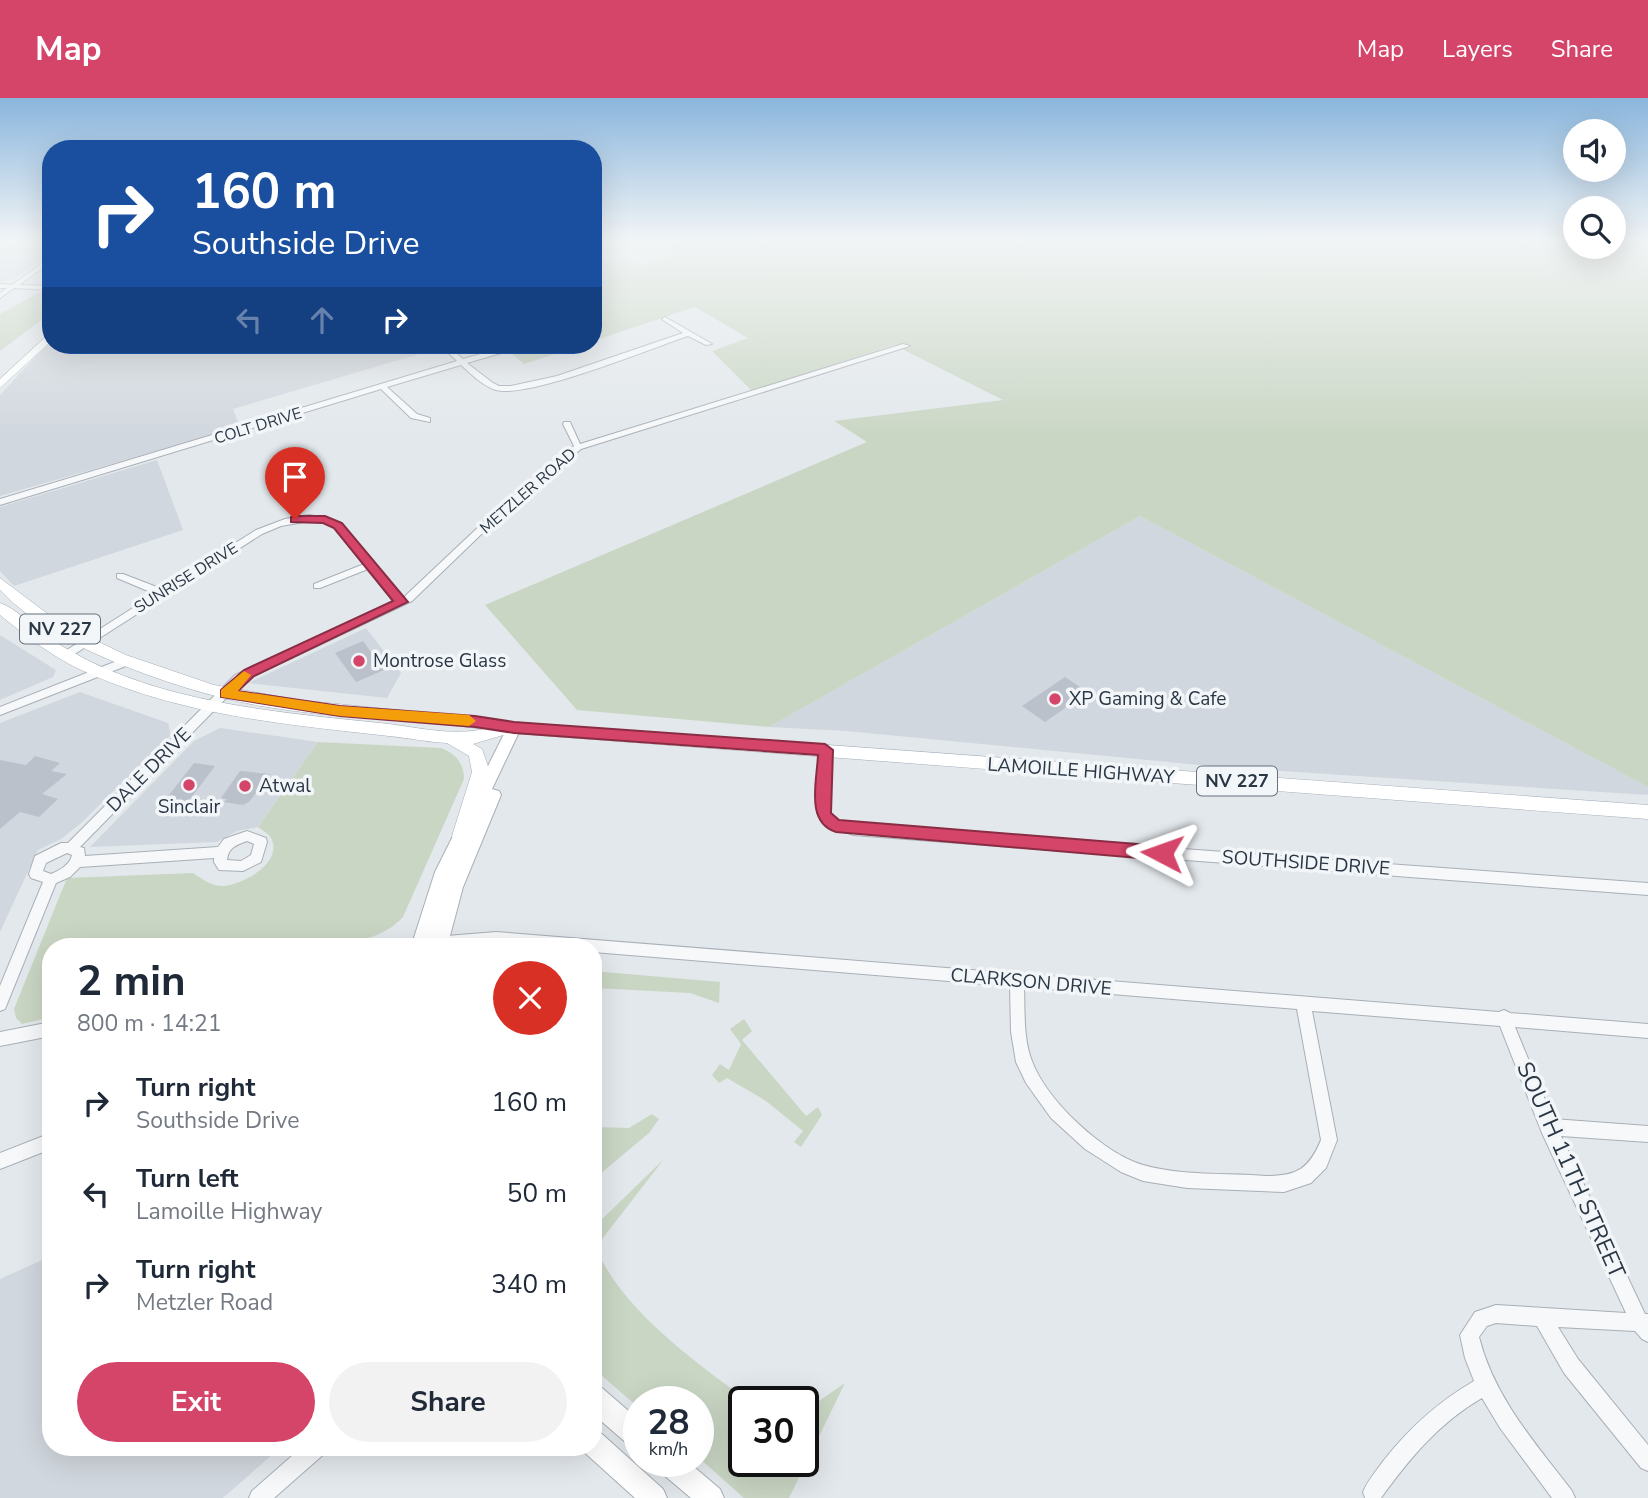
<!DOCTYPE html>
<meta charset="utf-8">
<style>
:root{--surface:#fff;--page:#f2f2f3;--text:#1f2937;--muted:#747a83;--accent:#d44569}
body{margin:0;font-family:"Nunito Sans",sans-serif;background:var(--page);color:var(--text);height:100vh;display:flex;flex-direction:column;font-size:26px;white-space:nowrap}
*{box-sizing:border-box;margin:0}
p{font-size:23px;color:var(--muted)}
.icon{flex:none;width:38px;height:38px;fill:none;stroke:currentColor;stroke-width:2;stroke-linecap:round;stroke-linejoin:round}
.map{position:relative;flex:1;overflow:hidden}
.details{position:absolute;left:42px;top:840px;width:560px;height:518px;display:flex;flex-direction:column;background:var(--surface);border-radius:28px;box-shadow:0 7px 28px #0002}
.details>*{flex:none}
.guide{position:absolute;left:42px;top:42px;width:560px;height:214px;border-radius:28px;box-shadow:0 7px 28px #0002;background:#1a4fa0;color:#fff;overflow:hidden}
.controls{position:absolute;left:1563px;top:21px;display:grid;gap:14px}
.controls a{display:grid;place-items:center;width:63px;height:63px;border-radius:50%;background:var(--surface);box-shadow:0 7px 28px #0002;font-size:35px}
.speed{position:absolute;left:623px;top:1288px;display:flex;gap:14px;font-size:35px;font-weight:700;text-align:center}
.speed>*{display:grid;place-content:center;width:91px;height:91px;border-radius:50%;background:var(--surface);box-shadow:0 7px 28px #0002;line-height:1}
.speed small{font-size:18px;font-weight:400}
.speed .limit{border:4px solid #111;border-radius:10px;background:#fff;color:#111}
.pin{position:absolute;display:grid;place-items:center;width:60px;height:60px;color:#fff;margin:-72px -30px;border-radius:50% 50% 50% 0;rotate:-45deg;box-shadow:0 0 7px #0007}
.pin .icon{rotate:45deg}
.me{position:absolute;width:77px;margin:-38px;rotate:274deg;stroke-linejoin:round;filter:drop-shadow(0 0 5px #0008)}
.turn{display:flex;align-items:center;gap:24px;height:147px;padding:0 35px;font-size:32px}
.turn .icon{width:91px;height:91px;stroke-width:2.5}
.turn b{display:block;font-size:49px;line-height:60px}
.lanes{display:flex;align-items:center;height:66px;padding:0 35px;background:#0003;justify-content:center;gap:35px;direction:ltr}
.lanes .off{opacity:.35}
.round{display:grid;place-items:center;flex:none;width:74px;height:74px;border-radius:37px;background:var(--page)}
.head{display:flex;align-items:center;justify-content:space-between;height:119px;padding:0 35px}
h1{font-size:42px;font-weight:700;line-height:52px}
.primary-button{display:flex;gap:14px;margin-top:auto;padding:14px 35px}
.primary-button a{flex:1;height:80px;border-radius:42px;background:var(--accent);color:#fff;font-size:28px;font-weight:700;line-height:80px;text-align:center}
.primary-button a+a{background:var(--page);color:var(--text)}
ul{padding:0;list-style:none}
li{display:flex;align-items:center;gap:21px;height:91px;padding:0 35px}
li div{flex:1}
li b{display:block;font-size:26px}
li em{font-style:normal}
header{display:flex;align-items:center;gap:42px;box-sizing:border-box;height:98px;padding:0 35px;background:var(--accent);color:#fff}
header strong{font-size:33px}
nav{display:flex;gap:38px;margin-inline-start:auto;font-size:24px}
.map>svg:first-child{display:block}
.built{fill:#d1d7de}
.green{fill:#cad6c4}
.building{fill:#bac1ca}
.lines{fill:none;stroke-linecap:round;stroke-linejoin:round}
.street-casing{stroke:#a8afb7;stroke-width:2}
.secondary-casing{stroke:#a8afb7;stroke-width:2}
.primary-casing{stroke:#a2adb8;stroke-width:1}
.street{fill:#f6f8fa;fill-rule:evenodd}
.secondary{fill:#fff;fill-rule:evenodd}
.primary{fill:#fff;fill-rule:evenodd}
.route{fill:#d44569;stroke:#8a2d44;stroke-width:2}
.slow{fill:#f59e0b}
.poi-dot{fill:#d44569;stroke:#f3f6f9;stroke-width:2.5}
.labels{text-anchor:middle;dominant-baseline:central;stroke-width:7;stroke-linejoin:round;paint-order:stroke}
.far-street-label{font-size:16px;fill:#2a3745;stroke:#f3f6f9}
.shield{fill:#f3f6f9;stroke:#66707b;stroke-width:2}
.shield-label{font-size:18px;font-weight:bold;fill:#2a3745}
.poi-label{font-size:19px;fill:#2a3745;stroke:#f3f6f9;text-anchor:start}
.street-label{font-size:19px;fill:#2a3745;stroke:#f3f6f9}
.near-street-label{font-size:23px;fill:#2a3745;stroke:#f3f6f9}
</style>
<header>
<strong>Map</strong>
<nav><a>Map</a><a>Layers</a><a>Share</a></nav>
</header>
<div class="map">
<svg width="1648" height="1400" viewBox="0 0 1648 1400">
<rect width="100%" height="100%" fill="#e3e8ec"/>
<path class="built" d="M31,143H51V155L15,181L0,183V149Z
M51,242V247H432L436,251L233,311L240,329L0,398V297Z
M157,362L183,432L14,488L0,473V409Z
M1140,418L1648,689V697L1220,669L846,633L769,629Z
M366,530L401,575L387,600L248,585Z
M0,537L56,572L53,579L0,602Z
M80,594L168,625L171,637L80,726L61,741L38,752L0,834V625Z
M220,630L318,644L258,729L237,733L217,744L90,749L194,643Z
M51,1158V1349H281L223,1400H0V1181Z"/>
<path class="green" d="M677,143H1575V149H1614V143H1648V689L1140,418L769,629L577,612L485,507L867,344L834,323L1003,302L894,247L752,293L712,253L748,240L695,209L593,243V167L624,159L640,168L664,161Z
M40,194L51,195V215L0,253V216Z
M502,247H582L524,266Z
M318,644L441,650C456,656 464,665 464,681L403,819C384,840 359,842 332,849H51V919L22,926L16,920L14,911L67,780L193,775C202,781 211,788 223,788C242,787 284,765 271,740C269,736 262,732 258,729Z
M593,873L720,884L719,905L690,895L593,890Z
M744,921L752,933L742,942L806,1018L818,1009L822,1017L801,1049L794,1044L803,1033L766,1003L727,980L719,985L712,977L720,966L729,972L741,946L730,931Z
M652,1016L659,1021L649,1035L593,1082V1071L601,1065L593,1051V1026L596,1029L629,1030Z
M664,1061L603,1140L598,1155C629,1218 694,1262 749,1304H744V1363H803V1307L816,1305L845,1285L789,1400H744L698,1359V1304H639V1310L593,1270V1130Z"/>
<path class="building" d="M363,543L384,572L356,584L335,555Z
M1065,579L1088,594L1045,624L1022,608Z
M35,658L60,665L51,673L67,676L42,696L58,701L39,719L20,714L0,731V662L26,667Z
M194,665L215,668L185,708L162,706Z
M240,673L270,676L250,703L243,707L224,704L227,701L221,700Z"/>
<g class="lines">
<defs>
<path id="street" d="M624,143H642L676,149L673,151L631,145L593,154V150Z
M51,159V164L19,187L51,188V192L14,190L0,200V195L7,190H0V186L12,187Z
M665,219L712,246L706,247L688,238C652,250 528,301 496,292C483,288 471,276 461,267L387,289L417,316L430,320V324L411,320L381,291L0,407V401L457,263L440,247H447L463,261L512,247H518V250L467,265L493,285L499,288H511L557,278L683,235L663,222L662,221Z
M903,246L910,248L581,351L494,424L412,503L243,583L80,749L84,750L85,758L218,749L224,741L247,733L266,740L267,744L261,764L243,773L219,772L214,764V760L80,769L70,779L56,785L7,906L5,911L0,913V888L43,784L31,780L29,776L35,758L61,745H68L235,577L395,503L368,471L320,490H314V486L364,466L335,430L326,425L309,423L281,428L262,436L70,559H62L61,557L62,555L155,496L117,480V476H123L162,491L256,432L285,421L309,417L332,421L341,426L403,500L488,420L574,348L563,326L564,324H570L580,346ZM247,743L254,746L251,757L241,763L227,762C228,750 236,747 247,743ZM67,755L72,757C70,767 60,772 51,776L43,773L46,765Z
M127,559L132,563L131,566L0,617V609Z
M825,648L831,652L829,714L840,723L854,727L1648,785V797L854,737L831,730L824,725L817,715L819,652Z
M496,834L1499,914L1504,912L1510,915L1648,926V940L1515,929L1553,1021L1648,1028V1044L1561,1038L1645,1216H1648V1244L1642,1241L1635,1233L1558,1229L1578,1261L1648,1347V1373L1641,1370L1564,1275L1537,1228L1496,1225L1487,1228L1479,1239C1494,1299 1535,1345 1572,1393L1575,1400H1552L1500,1330L1482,1300C1439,1325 1410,1360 1381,1400H1365L1363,1394C1368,1382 1377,1372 1384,1362C1410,1329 1438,1304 1474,1283L1465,1260L1460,1237L1475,1214L1496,1207L1626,1215L1542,1035L1500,928L1312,913L1337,1042L1326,1070L1311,1085L1284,1094L1187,1090L1143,1083L1121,1074L1085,1051L1051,1020L1026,985L1016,964L1011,934L1010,888L593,854V849H530L496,846L429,849L427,845L429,841L434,839ZM1024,889L1297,911L1321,1042C1309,1071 1297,1078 1266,1078C1226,1075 1182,1078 1143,1067C1103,1055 1047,1003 1032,963C1023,940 1025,913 1024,889Z
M51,924V938L0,948V934Z
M51,1035V1051L0,1071V1055Z
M302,1349H327L324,1356L274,1400H249L252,1393Z"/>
<path id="secondary" d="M514,625L521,630L492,691L499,693L501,697L463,789L447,849H429L430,847L429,849H411L435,774L507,630Z
M593,1287L602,1290L639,1322V1351L630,1348L593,1316Z
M593,1332L602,1336L663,1391L667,1400H635L584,1354L582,1349H593Z
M654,1363H687L720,1391L724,1400H691L658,1372Z"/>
<path id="primary" d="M51,234V243L0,290V281Z
M0,480L61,526L126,557L214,587L298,602L514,624L1648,707V721L510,635L473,646L482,651L490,674L470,738L467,743H455L452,738L472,674L469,658L447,645C428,644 408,640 389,638C283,626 177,617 79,571C50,557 25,537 0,517V505C16,510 30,527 43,536C57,546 74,555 89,563C183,608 287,615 389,626C420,630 453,638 484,631C410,621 335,621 261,608C211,599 164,584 117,565C74,547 33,526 0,492Z"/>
</defs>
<use href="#street" class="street-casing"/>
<use href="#secondary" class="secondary-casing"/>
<use href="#primary" class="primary-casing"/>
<use href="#street" class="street"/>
<use href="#secondary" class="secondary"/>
<use href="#primary" class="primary"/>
</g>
<linearGradient id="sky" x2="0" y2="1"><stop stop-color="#8ab6dd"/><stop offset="0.42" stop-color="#f2f5f6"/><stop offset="1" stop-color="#f2f5f6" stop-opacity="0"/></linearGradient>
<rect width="1648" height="339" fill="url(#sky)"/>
<path class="route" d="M295,418H325L342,425L408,504L254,578L238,593L340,608L475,618L514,624L825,646L833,652L831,715L839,722L1162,748L1171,755L1162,762L836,734C805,724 817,683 818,657L514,635L475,629L340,618L221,599V592L244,572L393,503L334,430L323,425L291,424V419Z"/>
<path class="slow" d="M244,573L251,577L238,593L340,608L469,617L476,623L469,628L340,618L221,599V592Z"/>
<g class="poi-dot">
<circle cx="359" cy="563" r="7"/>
<circle cx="1055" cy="601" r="7"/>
<circle cx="189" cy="687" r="7"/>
<circle cx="245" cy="688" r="7"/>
</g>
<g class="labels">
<g class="far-street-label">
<text transform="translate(258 328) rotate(-17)">COLT DRIVE</text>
<text transform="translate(528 393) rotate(-41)">METZLER ROAD</text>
<text transform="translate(186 480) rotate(-32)">SUNRISE DRIVE</text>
</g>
<g class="shield">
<rect x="20" y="516.5" width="80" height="29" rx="5"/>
<rect x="1197" y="668.5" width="80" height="29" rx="5"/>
</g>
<g class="shield-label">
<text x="60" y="531">NV 227</text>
<text x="1237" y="683">NV 227</text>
</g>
<g class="poi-label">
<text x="373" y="563">Montrose Glass</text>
<text x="1069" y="601">XP Gaming &amp; Cafe</text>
<text x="259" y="688">Atwal</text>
<text x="189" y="709" text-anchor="middle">Sinclair</text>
</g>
<g class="street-label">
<text transform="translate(149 672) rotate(-45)">DALE DRIVE</text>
<text transform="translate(1081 673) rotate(4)">LAMOILLE HIGHWAY</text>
<text transform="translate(1306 765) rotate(4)">SOUTHSIDE DRIVE</text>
<text transform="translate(1031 884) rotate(5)">CLARKSON DRIVE</text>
</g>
<g class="near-street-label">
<text transform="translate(1571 1072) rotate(66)">SOUTH 11TH STREET</text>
</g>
</g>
</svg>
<div class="controls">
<a><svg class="icon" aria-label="sound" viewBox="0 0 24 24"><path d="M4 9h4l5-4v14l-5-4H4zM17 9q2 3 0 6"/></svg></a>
<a><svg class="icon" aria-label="search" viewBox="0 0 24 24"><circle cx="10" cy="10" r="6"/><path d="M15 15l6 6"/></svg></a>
</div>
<div class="speed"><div>28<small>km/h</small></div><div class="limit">30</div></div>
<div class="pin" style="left:295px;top:421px;background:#d93025"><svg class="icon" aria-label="arrive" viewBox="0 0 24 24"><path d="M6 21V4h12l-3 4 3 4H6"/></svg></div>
<svg class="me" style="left:1162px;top:755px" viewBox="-20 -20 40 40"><path d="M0-17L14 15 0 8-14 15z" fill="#d44569" stroke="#fff" stroke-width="4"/></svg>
<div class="guide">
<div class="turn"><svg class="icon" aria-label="right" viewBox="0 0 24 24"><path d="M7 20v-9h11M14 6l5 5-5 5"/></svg><div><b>160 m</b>Southside Drive</div></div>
<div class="lanes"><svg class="icon off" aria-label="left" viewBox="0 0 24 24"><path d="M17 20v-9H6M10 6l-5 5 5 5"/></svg><svg class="icon off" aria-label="ahead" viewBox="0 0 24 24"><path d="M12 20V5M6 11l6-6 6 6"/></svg><svg class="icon" aria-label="right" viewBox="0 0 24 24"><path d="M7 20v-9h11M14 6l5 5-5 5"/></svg></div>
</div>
<section class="details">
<div class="head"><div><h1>2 min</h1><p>800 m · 14:21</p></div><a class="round" style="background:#d93025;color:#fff"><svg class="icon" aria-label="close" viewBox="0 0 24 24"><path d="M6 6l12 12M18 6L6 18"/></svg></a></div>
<ul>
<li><svg class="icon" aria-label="right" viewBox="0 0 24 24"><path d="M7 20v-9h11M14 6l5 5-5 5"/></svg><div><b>Turn right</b><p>Southside Drive</p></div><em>160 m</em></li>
<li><svg class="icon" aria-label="left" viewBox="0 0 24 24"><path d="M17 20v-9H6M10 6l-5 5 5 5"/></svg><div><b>Turn left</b><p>Lamoille Highway</p></div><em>50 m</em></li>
<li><svg class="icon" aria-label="right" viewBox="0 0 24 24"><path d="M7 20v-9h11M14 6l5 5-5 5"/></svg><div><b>Turn right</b><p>Metzler Road</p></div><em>340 m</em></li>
</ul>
<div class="primary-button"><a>Exit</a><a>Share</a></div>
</section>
</div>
